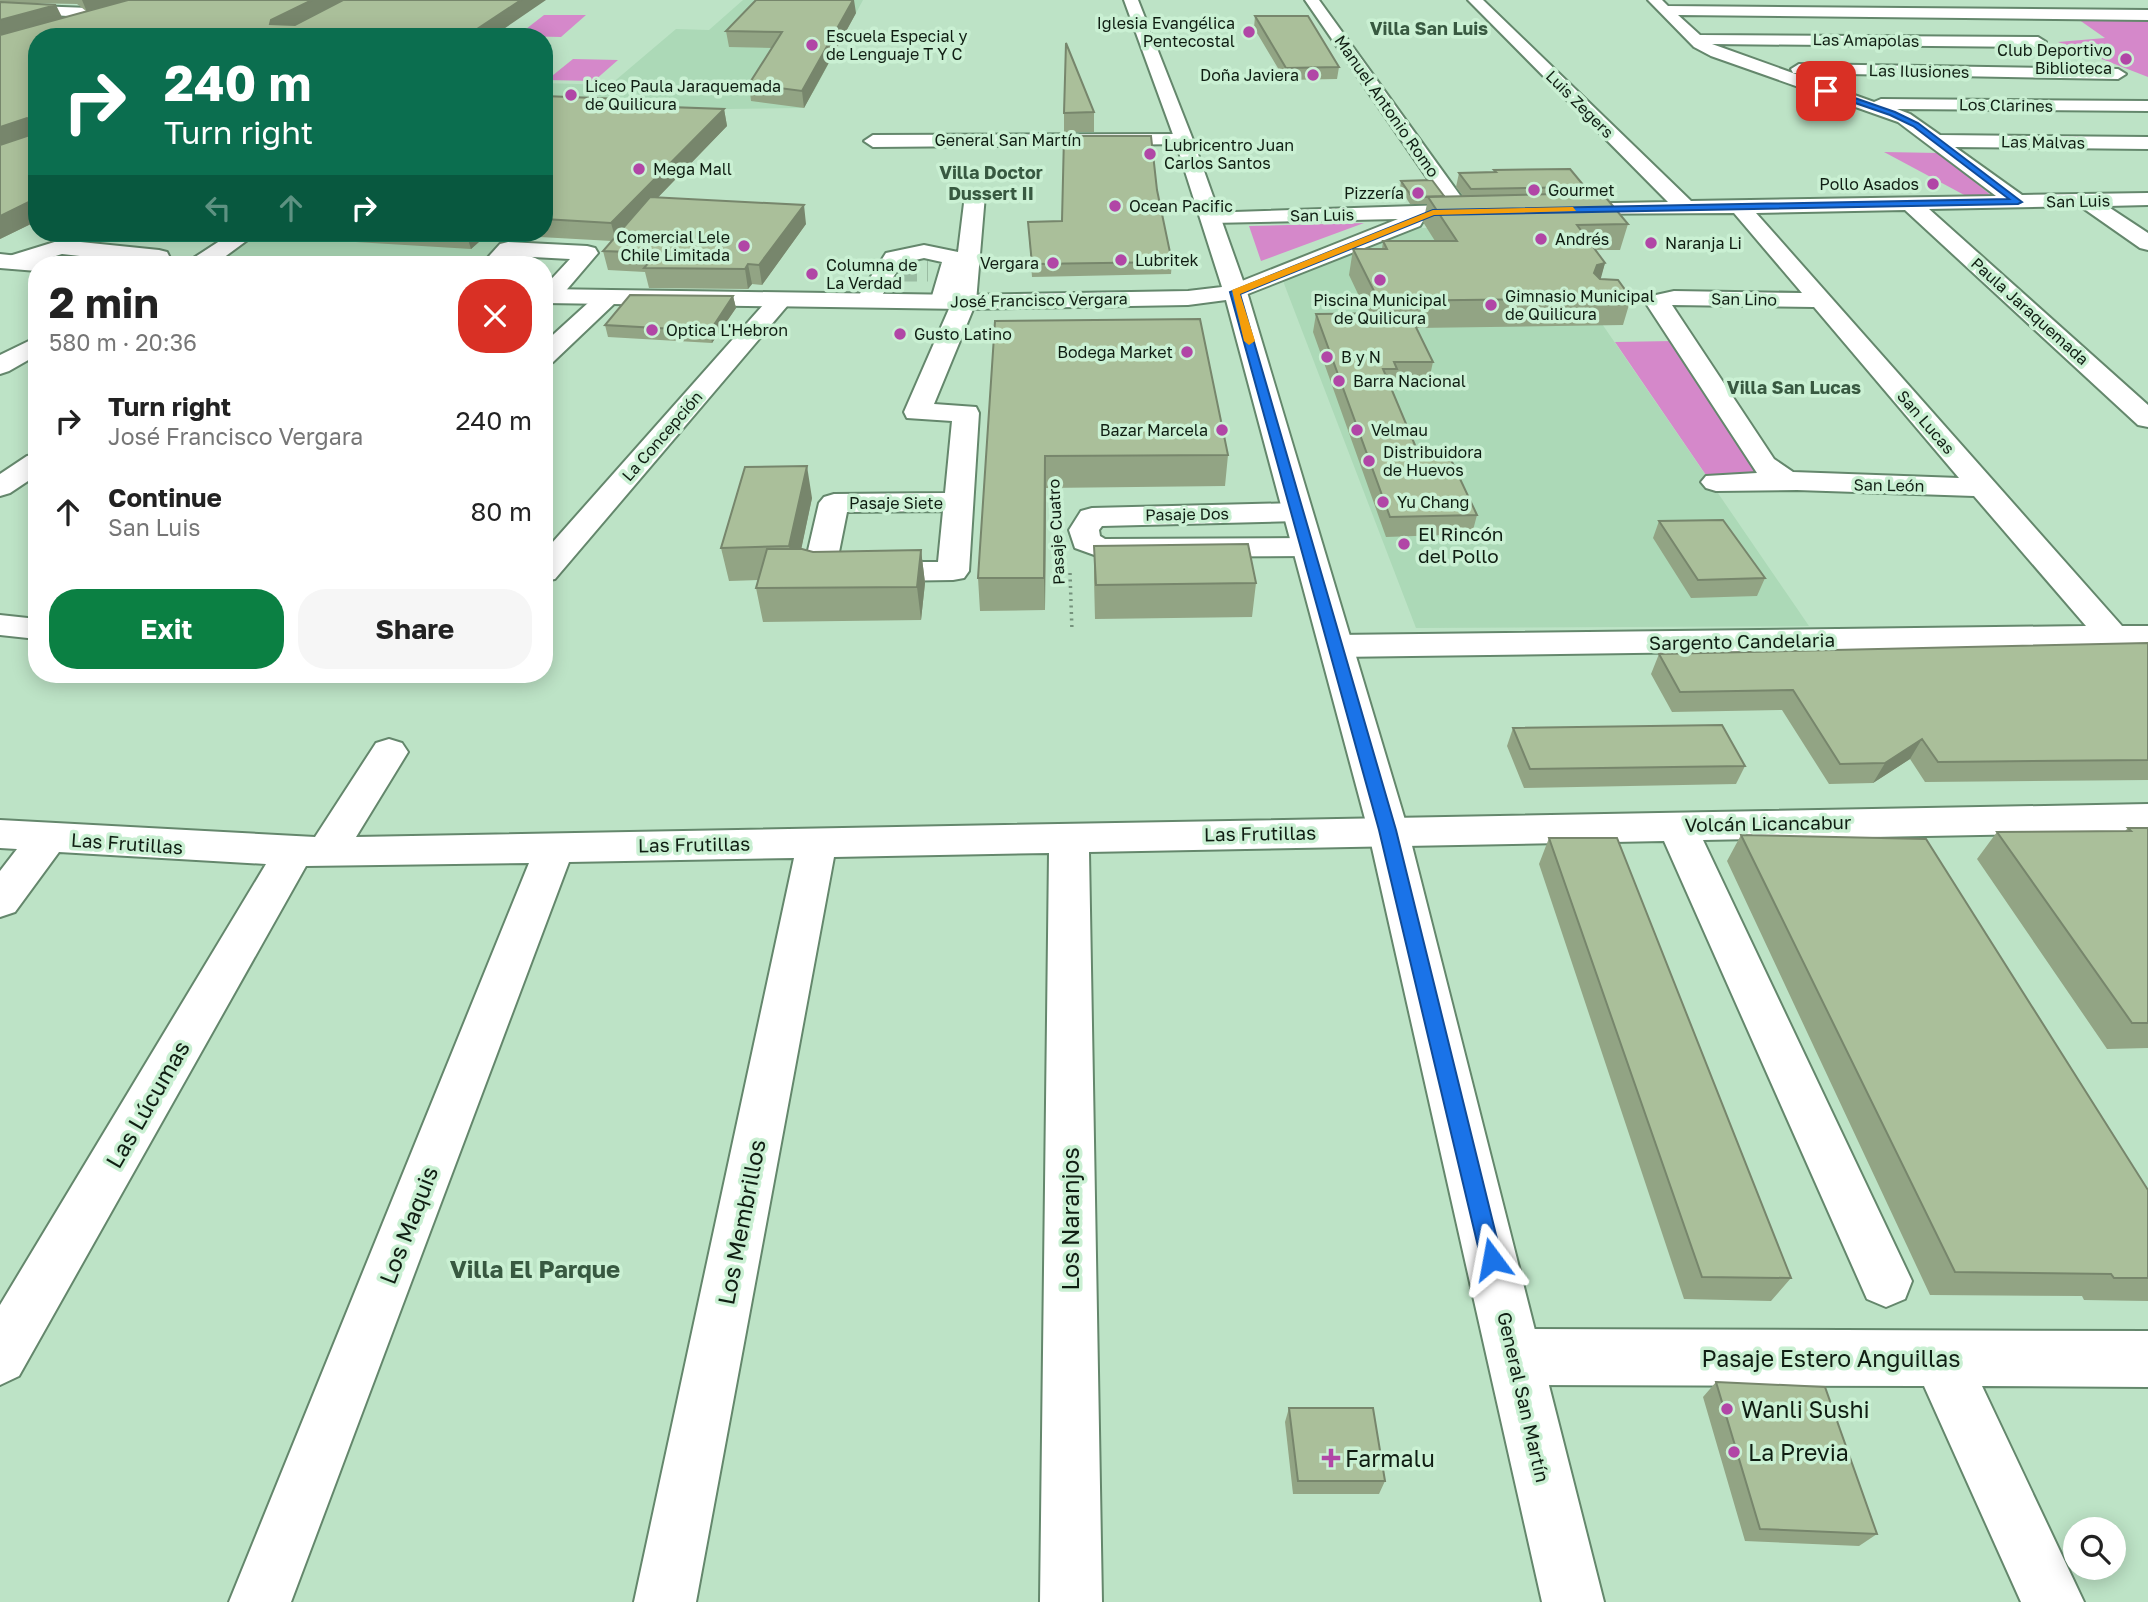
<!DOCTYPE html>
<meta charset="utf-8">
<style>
:root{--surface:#fff;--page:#f6f6f6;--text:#222;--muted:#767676;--accent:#0b8043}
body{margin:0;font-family:"Golos Text",sans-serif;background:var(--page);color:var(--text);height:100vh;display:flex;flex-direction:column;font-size:26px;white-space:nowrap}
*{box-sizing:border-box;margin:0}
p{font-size:23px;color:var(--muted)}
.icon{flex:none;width:38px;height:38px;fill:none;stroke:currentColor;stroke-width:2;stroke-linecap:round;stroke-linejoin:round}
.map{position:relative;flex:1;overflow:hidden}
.panel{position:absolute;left:28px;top:256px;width:525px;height:427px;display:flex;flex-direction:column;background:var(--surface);border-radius:28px;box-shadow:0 4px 18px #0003}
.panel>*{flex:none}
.banner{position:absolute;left:28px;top:28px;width:525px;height:214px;border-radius:28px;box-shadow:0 4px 18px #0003;background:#0b6e4f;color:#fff;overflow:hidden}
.fabs{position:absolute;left:2063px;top:1517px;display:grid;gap:14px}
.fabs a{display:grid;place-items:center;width:63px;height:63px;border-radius:50%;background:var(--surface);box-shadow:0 4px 18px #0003;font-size:35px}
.pin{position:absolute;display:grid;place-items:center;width:60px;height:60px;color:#fff;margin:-30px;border-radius:14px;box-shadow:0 4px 10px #0006}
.me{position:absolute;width:77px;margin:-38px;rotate:347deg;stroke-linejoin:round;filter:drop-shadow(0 0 5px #0008)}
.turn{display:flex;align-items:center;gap:24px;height:147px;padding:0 21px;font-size:32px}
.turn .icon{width:91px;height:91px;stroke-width:2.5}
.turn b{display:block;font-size:49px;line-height:60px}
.lanes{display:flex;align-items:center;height:66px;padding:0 21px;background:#0003;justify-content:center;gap:35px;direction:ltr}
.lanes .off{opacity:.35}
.round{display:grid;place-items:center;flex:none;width:74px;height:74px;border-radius:28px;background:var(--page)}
.overview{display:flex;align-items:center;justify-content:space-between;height:119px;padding:0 21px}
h1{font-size:42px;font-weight:700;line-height:52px}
.cta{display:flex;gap:14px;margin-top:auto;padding:14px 21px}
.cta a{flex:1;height:80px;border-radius:28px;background:var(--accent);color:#fff;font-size:28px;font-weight:700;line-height:80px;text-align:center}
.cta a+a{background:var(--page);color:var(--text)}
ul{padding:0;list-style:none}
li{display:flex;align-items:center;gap:21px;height:91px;padding:0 21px}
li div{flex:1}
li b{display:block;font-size:26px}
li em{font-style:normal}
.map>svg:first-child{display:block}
.built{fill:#acd9b7}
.green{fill:#d588ca}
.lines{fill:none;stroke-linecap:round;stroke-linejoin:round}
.minor-tunnel{stroke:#9abca2;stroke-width:21;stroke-dasharray:21 10;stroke-linecap:butt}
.minor-casing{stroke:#64876c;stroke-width:4}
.major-casing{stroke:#64876c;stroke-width:4}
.path{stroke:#75927c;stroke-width:3.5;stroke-dasharray:2 4.5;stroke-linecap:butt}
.minor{fill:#fff;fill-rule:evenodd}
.major{fill:#fff;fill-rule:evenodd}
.wall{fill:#92a484;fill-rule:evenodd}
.shaded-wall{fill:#77866c}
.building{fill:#aabf9a;stroke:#77866c;stroke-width:2}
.route{fill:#1a73e8;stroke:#114b97;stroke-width:2}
.slow{fill:#f59e0b}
.poi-dot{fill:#b146a6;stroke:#caf0d3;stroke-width:2.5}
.labels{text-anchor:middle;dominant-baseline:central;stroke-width:7;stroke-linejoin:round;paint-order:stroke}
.far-poi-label{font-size:16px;fill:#101e13;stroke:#caf0d3;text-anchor:start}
.far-street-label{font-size:16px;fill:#101e13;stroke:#caf0d3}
.far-neighbourhood-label{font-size:18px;font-weight:bold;fill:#385941;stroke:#caf0d3}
.poi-label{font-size:19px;fill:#101e13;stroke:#caf0d3;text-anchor:start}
.street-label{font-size:19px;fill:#101e13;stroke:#caf0d3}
.near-street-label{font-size:23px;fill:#101e13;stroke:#caf0d3}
.near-poi-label{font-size:23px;fill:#101e13;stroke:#caf0d3;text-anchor:start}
.near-neighbourhood-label{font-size:24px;font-weight:bold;fill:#385941;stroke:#caf0d3}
</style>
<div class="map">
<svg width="2148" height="1602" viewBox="0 0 2148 1602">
<rect width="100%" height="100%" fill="#bde3c6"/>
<path class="built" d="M743,0H863L814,91L801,108L656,110L544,208V83L610,85L676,29L709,30Z
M1416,228H1444L1561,264L1809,626L1416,628L1283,281Z
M257,233H517L481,264H332L218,258Z"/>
<path class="green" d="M544,15H586L561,37L517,36Z
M2075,17L2148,18V77L2058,42L2105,38Z
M573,59L618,60L594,81L547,80Z
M1884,152L1939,153L1992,196L1968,197Z
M1364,223L1261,261L1249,226Z
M1672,341L1763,473L1708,478L1615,342Z"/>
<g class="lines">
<path class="minor-tunnel" d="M896,271H928"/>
<defs>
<path id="minor" d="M1305,0H1319L1467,205L1485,207L1488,211L1485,215L1478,217L1421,219L1423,221L1420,226L1235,299L1227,297L1223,292L1227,287L1398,219L1211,223L1204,221L1200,217L1204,213L1446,205Z
M1468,0H1483L1691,201L1996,196L1898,122L1711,56L1694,47L1648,0H1662L1668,6L2148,10V20L1678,15L1700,35L2038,37L2046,42L2038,47L1712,44L1874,102L1881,99L2148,101V111L1897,109L1910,114L1940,135L2148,137V149L1955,147L2022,195L2148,193V205L2107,206L2148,233V250L2140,248L2080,206L1929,209L2148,405V427L2138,425L1905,210L1756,213L2122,626H2148V646L1336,657L1324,653L1319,646L1324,639L1336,635L2086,626L1974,496L1797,490L1716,491L1706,488L1701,482L1706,476L1757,473L1647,305L1656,295L1674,291L1802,293L1734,213L1555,214L1552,210L1555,206L1562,204L1668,202ZM1672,305L1814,307L1959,478L1793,472L1774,459Z
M7,5L117,9L125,14L117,19L2,12V6Z
M1799,64L2118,69L2126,74L2118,79L1793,73L1791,69Z
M1184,134L1193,140L1191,144L873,147L864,141L873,135Z
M975,189L982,191L985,195L976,302L934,404L976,407L979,413L969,571L964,578L953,580L819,582L808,579L803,572L819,503L824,497L834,494L945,493L952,421L907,418L904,412L952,302L936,301L932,296L942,262L924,258L902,263L876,305H860L856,300L886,253L924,245L958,252L965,195L968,191ZM943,511L938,562H837L847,512Z
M232,233H257L215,264H189L192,259Z
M61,240L159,250L167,252L173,264H151L62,254L14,269L6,267L3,262L6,257Z
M508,242L587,246L595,248L598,253L557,301L544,302V287L570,259L514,256L505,264H482L500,244Z
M607,291L615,293L619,298L615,303L553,362L544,365V343L599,293Z
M780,293L788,295L792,300L788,305L555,579L544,581V552L772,295Z
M37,337V355L9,371L0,374V355Z
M37,454V475L10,493L0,496V474L27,456Z
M1297,503L1308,506L1312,512L1308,518L1297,521L1102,526L1099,530L1100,536L1105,539L1308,538L1319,540L1323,547L1319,554L1308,556L1100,557L1075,548L1069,530L1081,511L1092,508Z
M0,615L37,619V639L0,635Z
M389,739L402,743L408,752L356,837L2148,804V832L1703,840L1912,1281L1905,1299L1886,1307L1867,1299L1664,841L1089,852L1102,1602H1040L1049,853L834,857L696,1602H634L794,858L569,862L291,1602H229L529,863L306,866L19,1376L0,1385V1305L266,864L59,852L15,912L0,917V871L17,849L0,848V820L315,837L376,743Z
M1515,1329L2148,1331V1387L1982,1386L2084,1602H2021L1924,1386L1515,1385L1496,1376L1487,1357L1496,1338Z"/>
<path id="major" d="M1124,0H1138L1193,140L1247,292L1408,830L1604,1602H1542L1368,830L1226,300L1188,305L964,309L544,303V289L964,295L1188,291L1222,287L1175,140Z
M0,254L45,259L48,264H37V271L0,268Z"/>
</defs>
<use href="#minor" class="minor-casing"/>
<use href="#major" class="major-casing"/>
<path class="path" d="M1070,573L1072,631"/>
<use href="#minor" class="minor"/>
<use href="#major" class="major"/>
</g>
<path class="wall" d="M0,0H546L37,37V221L0,239ZM24,3L77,4L86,11L63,18Z
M856,13L804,108L751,101L749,84L773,48L729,47L726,31Z
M1255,16L1339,67L1337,79L1285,80L1254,28Z
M544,96L620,99L622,105L724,109L727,126L658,197L806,224L762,285L752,284L748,289L649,288L645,272L608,270L603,251L612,241L488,234L471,249L257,236L256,233H544Z
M1094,112V132H1064V113Z
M1494,170L1585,187L1583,194L1628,224L1620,250H1596L1605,263L1600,279L1631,298L1623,325L1416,328L1433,362L1429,380H1395L1393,387H1390L1417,450L1477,515L1472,534L1386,537L1313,332L1316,314L1367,313L1349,275L1353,249H1382L1383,241H1435L1423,222L1427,204H1410L1400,188L1401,181L1443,196H1463L1456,187L1459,173L1494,172Z
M1157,190L1172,262L1171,274L1032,277L1028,222L1062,221Z
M201,233H228L225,234Z
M733,296L736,308L712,343L608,337L605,325Z
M995,321L1228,455L1225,486L1046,488L1045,610L980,611L978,578Z
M812,498L801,549L813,552L921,550L925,583L921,620L763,622L756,588L759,580L729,581L721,548Z
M1659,521L1765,578L1757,596L1691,598L1653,538Z
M1094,546L1256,583L1252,617L1095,619L1094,579Z
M2148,643V780L1925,782L1910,759L1873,783L1829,784L1782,710L1672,712L1651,674L1659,654Z
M1513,728L1745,766L1736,784L1524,788L1507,746Z
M2128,828H2148V1048L2107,1049L1977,859L1997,832L2125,831Z
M1741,835L2148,1190V1301L2084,1300L2082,1296L1930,1295L1727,861Z
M1549,838L1791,1278L1771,1301L1684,1299L1539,864Z
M1716,1382L1877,1534L1859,1546L1745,1541L1703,1397Z
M1289,1408L1385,1481L1379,1494H1293L1285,1422Z"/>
<path class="shaded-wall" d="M82,0H132L87,12Z
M312,0H344L277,35L270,24L271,20Z
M521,0H546L492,37H465Z
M853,0H854L856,13L804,108L802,91Z
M56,5L63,19L0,37V20Z
M724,109L727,126L616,241L611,223Z
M27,118L36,135L0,147V127Z
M37,198V221L0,239V216Z
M804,205L806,224L762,285L759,265Z
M466,233H488V234L471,249Z
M1605,263L1598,289L1590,291L1586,300L1594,273L1597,265Z
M748,264L752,284L748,289L745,269Z
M733,296L736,308L712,343L710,331Z
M1045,456L1046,488L1045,610L1044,578Z
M807,466L812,498L795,579L789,546Z
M921,550L925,583L921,620L917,587Z
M1922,739L1910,759L1873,783L1885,763Z"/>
<path class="building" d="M128,0H312L271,20L270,24L295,25L343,0H521L465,37H37V198L0,216V145L30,135L31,120L27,118L0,127V35Z
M756,0H853L802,91L749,84L782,32L726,31Z
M0,2L56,5L0,20Z
M1255,16H1308L1339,67L1286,68Z
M1066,43L1094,112L1064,113Z
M544,96L620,99L614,105L724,109L611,223L544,219Z
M1064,136H1151L1157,190L1172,262L1032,264L1028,222L1062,221Z
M1570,169L1585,187L1471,189L1459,173L1496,172L1494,170Z
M1432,180L1444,196L1412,197L1401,181Z
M1602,193L1628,224L1577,225L1605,263L1597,265L1594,273L1600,279L1618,280L1631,298L1379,301L1353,249H1387L1383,241H1457L1428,197Z
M650,197L804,205L759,265L748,264L745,269L644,268L657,253L603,251Z
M630,295L733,296L710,331L605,325Z
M1409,313L1433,362H1394L1397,369H1383L1417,450L1446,449L1477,515L1390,517L1316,314Z
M1200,319L1228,455L1045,456L1044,578H978L995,321Z
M807,466L789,546L721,548L745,467Z
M1723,520L1765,578L1698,580L1659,521Z
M1248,544L1256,583L1096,585L1094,546Z
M767,549H802L813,552L921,550L917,587L756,588Z
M2148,643V760L1938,762L1922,739L1885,763L1840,764L1793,690L1680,692L1659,654Z
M1722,725L1745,766L1530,769L1513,728Z
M2128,828H2148V1023H2132L1997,832L2131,831Z
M1741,835L1926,839L2148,1190V1278H2114L2111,1274L1955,1272Z
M1549,838H1617L1791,1278L1702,1277Z
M1716,1382L1825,1387L1877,1534L1760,1529Z
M1289,1408H1373L1385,1481H1298Z"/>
<path class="route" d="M1826,88L1895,112L1918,123L2022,202L2018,204L1434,215L1240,294L1396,830L1502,1259L1499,1267L1492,1270L1484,1267L1481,1259L1379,830L1230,292L1433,210L2009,199L1913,126L1890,115L1823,92Z"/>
<path class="slow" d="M1573,207L1576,211L1434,215L1240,294L1255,341L1249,345L1244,341L1232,290L1433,210Z"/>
<g class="poi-dot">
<circle cx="1249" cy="32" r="7"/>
<circle cx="812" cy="45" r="7"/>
<circle cx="2126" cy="59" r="7"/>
<circle cx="1313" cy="75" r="7"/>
<circle cx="571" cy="95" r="7"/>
<circle cx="1150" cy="154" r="7"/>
<circle cx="639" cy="169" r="7"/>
<circle cx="1933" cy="184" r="7"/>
<circle cx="1534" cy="190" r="7"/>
<circle cx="1418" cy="193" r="7"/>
<circle cx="1115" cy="206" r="7"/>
<circle cx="1541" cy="239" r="7"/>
<circle cx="1651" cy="243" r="7"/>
<circle cx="744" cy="246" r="7"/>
<circle cx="1121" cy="260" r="7"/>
<circle cx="1053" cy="263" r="7"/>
<circle cx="812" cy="274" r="7"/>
<circle cx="1380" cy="280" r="7"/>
<circle cx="1491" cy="305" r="7"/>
<circle cx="652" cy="330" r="7"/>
<circle cx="900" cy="334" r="7"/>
<circle cx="1187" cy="352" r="7"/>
<circle cx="1327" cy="357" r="7"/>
<circle cx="1339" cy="381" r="7"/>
<circle cx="1222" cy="430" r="7"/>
<circle cx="1357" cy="430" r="7"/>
<circle cx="1369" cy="461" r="7"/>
<circle cx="1383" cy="502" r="7"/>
<circle cx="1404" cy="544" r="7"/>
<circle cx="1727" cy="1409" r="7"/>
<circle cx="1734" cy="1452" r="7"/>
<path d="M1327.5 1447.5h7v7h7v7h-7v7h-7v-7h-7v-7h7z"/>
</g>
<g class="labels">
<g class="far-poi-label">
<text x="1235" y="23" text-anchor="end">Iglesia Evangélica<tspan x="1235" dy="18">Pentecostal</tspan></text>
<text x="826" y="36">Escuela Especial y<tspan x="826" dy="18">de Lenguaje T Y C</tspan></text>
<text x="2112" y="50" text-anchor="end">Club Deportivo<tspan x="2112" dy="18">Biblioteca</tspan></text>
<text x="1299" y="75" text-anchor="end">Doña Javiera</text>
<text x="585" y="86">Liceo Paula Jaraquemada<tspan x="585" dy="18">de Quilicura</tspan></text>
<text x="1164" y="145">Lubricentro Juan<tspan x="1164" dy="18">Carlos Santos</tspan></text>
<text x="653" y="169">Mega Mall</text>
<text x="1919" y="184" text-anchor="end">Pollo Asados</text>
<text x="1548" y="190">Gourmet</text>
<text x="1404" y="193" text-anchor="end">Pizzería</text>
<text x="1129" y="206">Ocean Pacific</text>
<text x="730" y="237" text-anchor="end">Comercial Lele<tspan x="730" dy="18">Chile Limitada</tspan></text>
<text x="1555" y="239">Andrés</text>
<text x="1665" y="243">Naranja Li</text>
<text x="1135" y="260">Lubritek</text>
<text x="1039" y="263" text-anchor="end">Vergara</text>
<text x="826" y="265">Columna de<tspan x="826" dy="18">La Verdad</tspan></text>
<text x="1505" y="296">Gimnasio Municipal<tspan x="1505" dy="18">de Quilicura</tspan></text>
<text x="1380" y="300" text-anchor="middle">Piscina Municipal<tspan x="1380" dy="18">de Quilicura</tspan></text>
<text x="666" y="330">Optica L'Hebron</text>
<text x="914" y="334">Gusto Latino</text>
<text x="1173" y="352" text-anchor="end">Bodega Market</text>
<text x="1341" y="357">B y N</text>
<text x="1353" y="381">Barra Nacional</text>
<text x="1208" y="430" text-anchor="end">Bazar Marcela</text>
<text x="1371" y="430">Velmau</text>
<text x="1383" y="452">Distribuidora<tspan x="1383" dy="18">de Huevos</tspan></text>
<text x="1397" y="502">Yu Chang</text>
</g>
<g class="far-street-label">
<text transform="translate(1866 40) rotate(1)">Las Amapolas</text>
<text transform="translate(1919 71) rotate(1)">Las Ilusiones</text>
<text transform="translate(1580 104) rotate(45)">Luis Zegers</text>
<text transform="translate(2006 105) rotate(1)">Los Clarines</text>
<text transform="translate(1387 106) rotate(55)">Manuel Antonio Romo</text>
<text x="1008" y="140">General San Martín</text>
<text transform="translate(2043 142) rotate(1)">Las Malvas</text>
<text transform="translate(2078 201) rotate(-1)">San Luis</text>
<text transform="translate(1322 215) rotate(-1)">San Luis</text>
<text transform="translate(1744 299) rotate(1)">San Lino</text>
<text transform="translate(1039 300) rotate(-1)">José Francisco Vergara</text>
<text transform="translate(2030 311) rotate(42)">Paula Jaraquemada</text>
<text transform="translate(1926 422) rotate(49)">San Lucas</text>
<text transform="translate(662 436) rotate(-49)">La Concepción</text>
<text transform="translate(1889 485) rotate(1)">San León</text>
<text x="896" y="503">Pasaje Siete</text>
<text transform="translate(1187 514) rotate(-1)">Pasaje Dos</text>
<text transform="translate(1056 532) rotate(-93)">Pasaje Cuatro</text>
</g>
<g class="far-neighbourhood-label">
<text x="1429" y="28">Villa San Luis</text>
<text x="991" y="172">Villa Doctor<tspan x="991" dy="21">Dussert II</tspan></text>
<text x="1794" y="387">Villa San Lucas</text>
</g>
<g class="poi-label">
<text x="1418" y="533">El Rincón<tspan x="1418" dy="22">del Pollo</tspan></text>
</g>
<g class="street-label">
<text transform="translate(1742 641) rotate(-1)">Sargento Candelaria</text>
<text transform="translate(1768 823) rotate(-1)">Volcán Licancabur</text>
<text transform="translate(1260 833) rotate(-1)">Las Frutillas</text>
<text transform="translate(127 843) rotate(4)">Las Frutillas</text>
<text transform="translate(694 844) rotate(-1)">Las Frutillas</text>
<text transform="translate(1524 1397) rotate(77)">General San Martín</text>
</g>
<g class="near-street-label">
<text transform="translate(147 1104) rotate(-60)">Las Lúcumas</text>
<text transform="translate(1070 1219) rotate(-90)">Los Naranjos</text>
<text transform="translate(741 1222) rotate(-79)">Los Membrillos</text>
<text transform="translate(408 1225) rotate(-69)">Los Maquis</text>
<text x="1831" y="1358">Pasaje Estero Anguillas</text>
</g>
<g class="near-poi-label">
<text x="1741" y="1409">Wanli Sushi</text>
<text x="1748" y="1452">La Previa</text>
<text x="1345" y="1458">Farmalu</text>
</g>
<g class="near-neighbourhood-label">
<text x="535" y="1268">Villa El Parque</text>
</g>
</g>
</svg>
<div class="fabs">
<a><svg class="icon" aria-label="search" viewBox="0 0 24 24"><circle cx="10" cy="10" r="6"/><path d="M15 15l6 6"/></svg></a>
</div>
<div class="pin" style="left:1826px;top:91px;background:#d93025"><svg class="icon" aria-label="arrive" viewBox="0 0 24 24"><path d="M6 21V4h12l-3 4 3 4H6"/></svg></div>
<svg class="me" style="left:1492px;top:1259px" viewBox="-20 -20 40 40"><path d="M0-17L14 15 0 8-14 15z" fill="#1a73e8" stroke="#fff" stroke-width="4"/></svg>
<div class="banner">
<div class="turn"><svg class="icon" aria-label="right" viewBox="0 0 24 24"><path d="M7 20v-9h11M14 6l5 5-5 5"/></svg><div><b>240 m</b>Turn right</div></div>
<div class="lanes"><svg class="icon off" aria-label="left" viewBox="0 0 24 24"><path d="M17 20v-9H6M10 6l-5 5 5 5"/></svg><svg class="icon off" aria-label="ahead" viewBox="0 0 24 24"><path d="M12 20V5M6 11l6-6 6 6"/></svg><svg class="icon" aria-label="right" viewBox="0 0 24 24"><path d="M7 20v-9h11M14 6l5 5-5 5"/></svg></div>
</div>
<section class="panel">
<div class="overview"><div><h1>2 min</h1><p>580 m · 20:36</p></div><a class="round" style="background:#d93025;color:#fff"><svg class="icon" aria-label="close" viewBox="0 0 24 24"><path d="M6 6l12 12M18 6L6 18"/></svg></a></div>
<ul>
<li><svg class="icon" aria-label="right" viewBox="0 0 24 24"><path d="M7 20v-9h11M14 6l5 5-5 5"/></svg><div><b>Turn right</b><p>José Francisco Vergara</p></div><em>240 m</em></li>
<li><svg class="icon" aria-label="ahead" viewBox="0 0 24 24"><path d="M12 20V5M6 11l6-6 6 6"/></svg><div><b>Continue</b><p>San Luis</p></div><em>80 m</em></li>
</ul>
<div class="cta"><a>Exit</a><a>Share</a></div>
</section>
</div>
